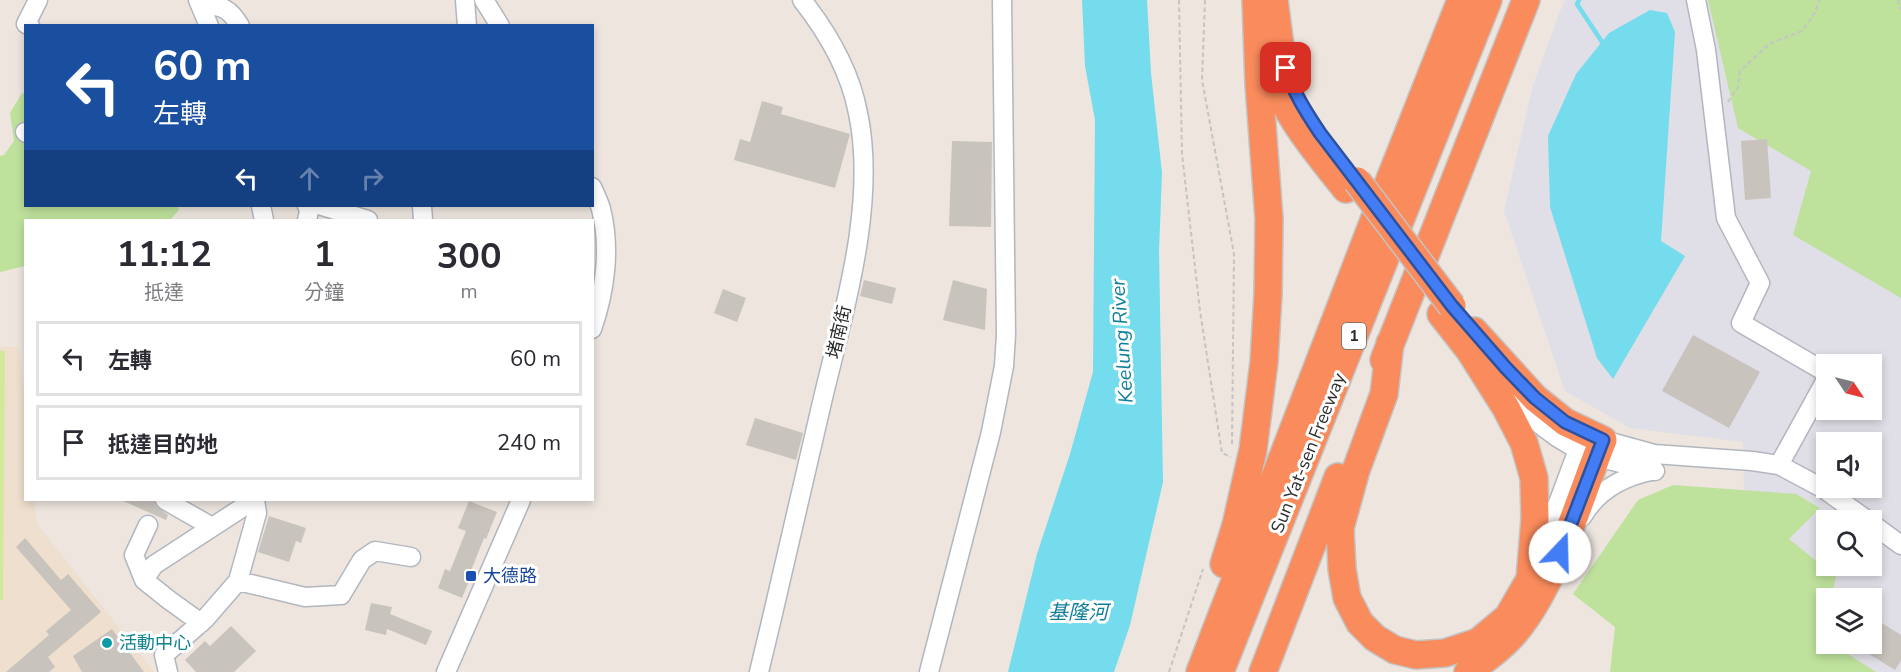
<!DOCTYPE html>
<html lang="zh-TW">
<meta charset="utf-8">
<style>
:root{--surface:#fff;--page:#f7f7f7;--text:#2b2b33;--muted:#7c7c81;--line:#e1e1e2}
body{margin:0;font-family:"Nunito Sans","Noto Sans TC",sans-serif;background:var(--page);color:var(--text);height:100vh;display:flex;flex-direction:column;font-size:22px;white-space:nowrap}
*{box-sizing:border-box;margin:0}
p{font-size:20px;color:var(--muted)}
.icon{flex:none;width:33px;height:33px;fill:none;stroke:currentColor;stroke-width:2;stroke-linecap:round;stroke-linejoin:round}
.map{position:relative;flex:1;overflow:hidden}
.panel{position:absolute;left:24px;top:219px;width:570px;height:282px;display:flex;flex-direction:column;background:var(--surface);border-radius:0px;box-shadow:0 3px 9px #0003}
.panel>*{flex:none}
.banner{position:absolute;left:24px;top:24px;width:570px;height:183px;border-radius:0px;box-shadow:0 3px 9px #0003;background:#1a4fa0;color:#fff;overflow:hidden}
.needle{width:39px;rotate:125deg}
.fabs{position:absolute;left:1816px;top:354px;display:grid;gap:12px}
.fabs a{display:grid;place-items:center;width:66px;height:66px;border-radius:0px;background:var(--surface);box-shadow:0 3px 9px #0003;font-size:30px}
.pin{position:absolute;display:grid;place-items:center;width:51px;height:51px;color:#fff;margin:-26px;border-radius:12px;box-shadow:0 3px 9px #0006}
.me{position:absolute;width:66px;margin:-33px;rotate:21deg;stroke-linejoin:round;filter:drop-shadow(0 0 4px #0008)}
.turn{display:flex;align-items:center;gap:21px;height:126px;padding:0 30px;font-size:27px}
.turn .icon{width:78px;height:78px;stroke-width:2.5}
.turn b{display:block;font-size:42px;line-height:51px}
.lanes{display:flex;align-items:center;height:57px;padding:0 30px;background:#0003;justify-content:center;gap:30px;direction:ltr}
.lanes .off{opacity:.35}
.eta{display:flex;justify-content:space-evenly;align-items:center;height:102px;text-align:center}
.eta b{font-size:36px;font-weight:700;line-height:42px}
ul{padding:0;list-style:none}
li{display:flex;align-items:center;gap:18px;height:75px;margin:0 12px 9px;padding:0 18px;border:3px solid var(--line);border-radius:0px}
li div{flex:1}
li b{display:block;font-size:22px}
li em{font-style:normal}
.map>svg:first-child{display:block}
.industrial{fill:#e0dee6;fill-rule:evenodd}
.education{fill:#eedfce}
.green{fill:#bee29c}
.pitch{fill:#d2e999}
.water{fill:#74dcec}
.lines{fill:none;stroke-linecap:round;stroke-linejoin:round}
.stream{stroke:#74dcec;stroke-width:4.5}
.building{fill:#c9c3bd}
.minor-casing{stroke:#b2b6bf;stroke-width:21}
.highway-casing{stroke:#c4c4c4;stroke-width:30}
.path{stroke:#c4c4c4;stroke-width:2;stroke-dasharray:4.5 3;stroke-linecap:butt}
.minor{stroke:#fff;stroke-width:18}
.highway{stroke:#fa8b5c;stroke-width:27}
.highway-bridge-casing{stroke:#c4c4c4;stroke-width:30;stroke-linecap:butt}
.highway-bridge{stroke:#fa8b5c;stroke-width:27}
.route-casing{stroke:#2c519f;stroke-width:15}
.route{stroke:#437df5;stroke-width:10}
.transit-dot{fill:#1a4fb4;stroke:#fff;stroke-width:2}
.culture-dot{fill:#0f9aa8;stroke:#fff;stroke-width:2}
.labels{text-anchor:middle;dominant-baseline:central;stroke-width:6;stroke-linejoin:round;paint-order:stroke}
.shield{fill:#fff;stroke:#6b6b6b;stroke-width:1.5}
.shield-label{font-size:16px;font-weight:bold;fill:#2c2c2c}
.street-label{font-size:18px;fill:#2c2c2c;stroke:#fff}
.transit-label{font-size:18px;fill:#164399;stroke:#fff;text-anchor:start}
.culture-label{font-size:18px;fill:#0d838f;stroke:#fff;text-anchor:start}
.water-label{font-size:20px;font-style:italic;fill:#117e9a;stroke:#fff}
</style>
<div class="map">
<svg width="1901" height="672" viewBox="0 0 1901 672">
<rect width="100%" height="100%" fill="#ede5de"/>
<path class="industrial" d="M1567,0H1901V672H1748L1743,442L1630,428L1565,391L1504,211L1533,85L1564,1ZM1827,364H1872V410H1827ZM1827,442H1872V488H1827ZM1827,520H1872V566H1827ZM1827,598H1872V644H1827Z"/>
<path class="education" d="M0,347H19L26,411V500H34L37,524L154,672H0Z"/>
<path class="green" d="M1708,0H1901V298L1793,235L1811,171L1738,128Z
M22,93L26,94V206H178L179,210L170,220H26L25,266L0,272V156L4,155L14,141L10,113Z
M1673,485L1796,494L1820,508L1789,539L1836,577L1831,598H1827V616L1823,637L1827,640V644H1832L1876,672H1610L1615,627L1573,594L1638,500Z"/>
<path class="pitch" d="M0,351H5L3,600H0Z"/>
<path class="water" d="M1082,0H1147L1151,73L1162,173L1159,251L1163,482L1130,625L1114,672H1008L1037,554L1070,454L1093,372L1095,120L1085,66Z
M1650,10L1667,13L1675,32L1661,241L1685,256L1613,379L1597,358L1550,207L1548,136L1576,74L1609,33Z"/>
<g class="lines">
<path class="stream" d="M1579,0L1577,4L1602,42"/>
</g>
<path class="building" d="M762,101L783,107L781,114L850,134L835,188L734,160L740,139L750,142Z
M1767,139L1771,198L1745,200L1741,141Z
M952,141L992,142L991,227L949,226Z
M864,280L896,288L892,304L860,296Z
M953,280L987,289L985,330L943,320Z
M723,289L746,298L737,322L714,313Z
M1693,335L1760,372L1729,428L1662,391Z
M755,418L803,433L796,460L746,445Z
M121,500H154L156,506L168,515L166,520Z
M469,501L497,512L486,539L484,538L468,578L470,579L462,598L438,588L445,569L450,571L466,531L458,528Z
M269,516L306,528L301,543L296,541L289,562L258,552Z
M25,538L61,580L68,574L101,612L48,657L55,667L49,672H6L49,635L46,631L71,610L16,547Z
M371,603L392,607L390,614L432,631L426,645L387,629L386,635L365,630Z
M1872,617L1901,635V661L1895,670L1853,644H1872Z
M231,626L256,651L234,672H196L185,660L205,641L210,646Z
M112,629L144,672H82L73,656Z"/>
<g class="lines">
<defs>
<path id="minor" d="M198,0L209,26
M465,0L467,26
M484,0L500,26
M1696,0L1706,50L1726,218L1760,283L1741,323L1827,373
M200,5C220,5 229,7 240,26
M30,26L26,24L38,0
M25,132L26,133
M592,187C595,194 599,202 601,209C611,248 605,292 592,329
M261,206L264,220
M307,206L310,207L307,220
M322,206L368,220
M422,206L423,220
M1503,388C1528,416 1559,445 1596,456C1615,463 1636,466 1655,471
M1603,440L1654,454L1752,461L1779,465L1824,489L1867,520
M1779,465L1827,378
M165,500L212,527
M1582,517C1597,491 1622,477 1651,471
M1872,524L1901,545
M148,525L134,555L144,580L169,600L201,623
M1539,554L1582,439
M144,580L154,565L254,500
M238,581L305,597L341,595L362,560L375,551L411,557
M168,672L164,655L205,619L238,581L257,513L255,500
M446,672L521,500
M759,672C781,581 802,490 823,398C844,310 877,203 858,113C850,71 828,33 802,0
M929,672L991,432L1004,366L1006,335L1002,0"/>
<path id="highway" d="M1274,0L1281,53L1288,78
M1267,57C1279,109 1314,149 1346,189
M1390,343L1384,394L1356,470L1340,528L1342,569L1347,598L1360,623L1375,638L1395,650L1416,655L1445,653L1478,642L1508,617L1530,579L1535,519L1534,478L1524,443L1506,408L1470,351L1441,314
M1384,360L1526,0
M1224,564L1236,525L1253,450L1264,362L1268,294L1269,219L1259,84L1256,0
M1200,672L1381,202L1461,0
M1220,672L1488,0
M1263,672L1338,477
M1468,672C1484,660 1503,647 1516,631C1557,581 1579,499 1603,440L1565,422L1535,398L1474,331"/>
</defs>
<use href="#minor" class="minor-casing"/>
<use href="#highway" class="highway-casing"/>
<path class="path" d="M1179,0L1182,154L1200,311L1222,453L1231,457
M1205,0L1202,80L1234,254L1232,445
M1898,0L1901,10
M1728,102L1738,87L1740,71L1769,44L1802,31L1815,13L1819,0
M1169,672L1203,569"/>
<use href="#minor" class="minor"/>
<use href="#highway" class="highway"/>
<defs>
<path id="highway-bridge" d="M1357,181L1452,306"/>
</defs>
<use href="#highway-bridge" class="highway-bridge-casing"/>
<use href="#highway-bridge" class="highway-bridge"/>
</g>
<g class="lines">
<defs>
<path id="route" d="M1286,68C1293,92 1306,112 1320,133L1452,306L1506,368L1535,398L1565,422L1603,440L1560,552"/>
</defs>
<use href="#route" class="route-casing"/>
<use href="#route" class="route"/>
</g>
<rect class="transit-dot" x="465" y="570" width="12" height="12" rx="3"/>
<circle class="culture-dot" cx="107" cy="643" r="6"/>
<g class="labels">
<rect class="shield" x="1342" y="323" width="24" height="26" rx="4.5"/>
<g class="shield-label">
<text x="1354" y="336">1</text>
</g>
<g class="street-label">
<text transform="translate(839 332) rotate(-77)">堵南街</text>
<text transform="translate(1308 453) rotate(-68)">Sun Yat-sen Freeway</text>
</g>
<g class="transit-label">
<text x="483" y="576">大德路</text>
</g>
<g class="culture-label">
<text x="119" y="643">活動中心</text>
</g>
<g class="water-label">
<text transform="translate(1122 341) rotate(-94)">Keelung River</text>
<text x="1078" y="612">基隆河</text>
</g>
</g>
</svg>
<div class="fabs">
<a><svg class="needle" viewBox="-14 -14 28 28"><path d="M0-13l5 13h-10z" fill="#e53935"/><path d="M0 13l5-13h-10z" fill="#7c7c81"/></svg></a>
<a><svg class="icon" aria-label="sound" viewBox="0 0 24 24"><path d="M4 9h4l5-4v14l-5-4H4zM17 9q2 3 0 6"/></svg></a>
<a><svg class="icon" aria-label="search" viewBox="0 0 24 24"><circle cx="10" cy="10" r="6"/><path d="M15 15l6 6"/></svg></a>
<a><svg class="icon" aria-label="layers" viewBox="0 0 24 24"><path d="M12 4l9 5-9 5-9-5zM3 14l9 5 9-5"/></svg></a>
</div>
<div class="pin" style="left:1286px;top:68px;background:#d93025"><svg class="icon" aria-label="arrive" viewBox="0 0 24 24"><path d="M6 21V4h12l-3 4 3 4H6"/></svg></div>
<svg class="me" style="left:1560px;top:552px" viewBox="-20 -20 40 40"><circle r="19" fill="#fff"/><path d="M0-13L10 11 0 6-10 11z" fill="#437df5"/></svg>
<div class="banner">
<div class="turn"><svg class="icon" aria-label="left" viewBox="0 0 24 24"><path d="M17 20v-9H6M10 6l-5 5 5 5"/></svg><div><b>60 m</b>左轉</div></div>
<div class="lanes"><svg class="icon" aria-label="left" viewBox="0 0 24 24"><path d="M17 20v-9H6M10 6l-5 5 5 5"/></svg><svg class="icon off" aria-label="ahead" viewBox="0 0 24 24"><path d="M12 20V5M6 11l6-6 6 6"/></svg><svg class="icon off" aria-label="right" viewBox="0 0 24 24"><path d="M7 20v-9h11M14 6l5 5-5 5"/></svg></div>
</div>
<section class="panel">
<div class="eta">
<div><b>11:12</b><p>抵達</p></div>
<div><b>1</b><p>分鐘</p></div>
<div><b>300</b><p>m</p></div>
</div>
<ul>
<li><svg class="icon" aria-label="left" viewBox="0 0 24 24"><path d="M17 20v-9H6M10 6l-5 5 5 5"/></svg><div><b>左轉</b></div><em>60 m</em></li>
<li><svg class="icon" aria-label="arrive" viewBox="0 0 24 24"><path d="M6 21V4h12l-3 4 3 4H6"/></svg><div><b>抵達目的地</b></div><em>240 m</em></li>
</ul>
</section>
</div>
